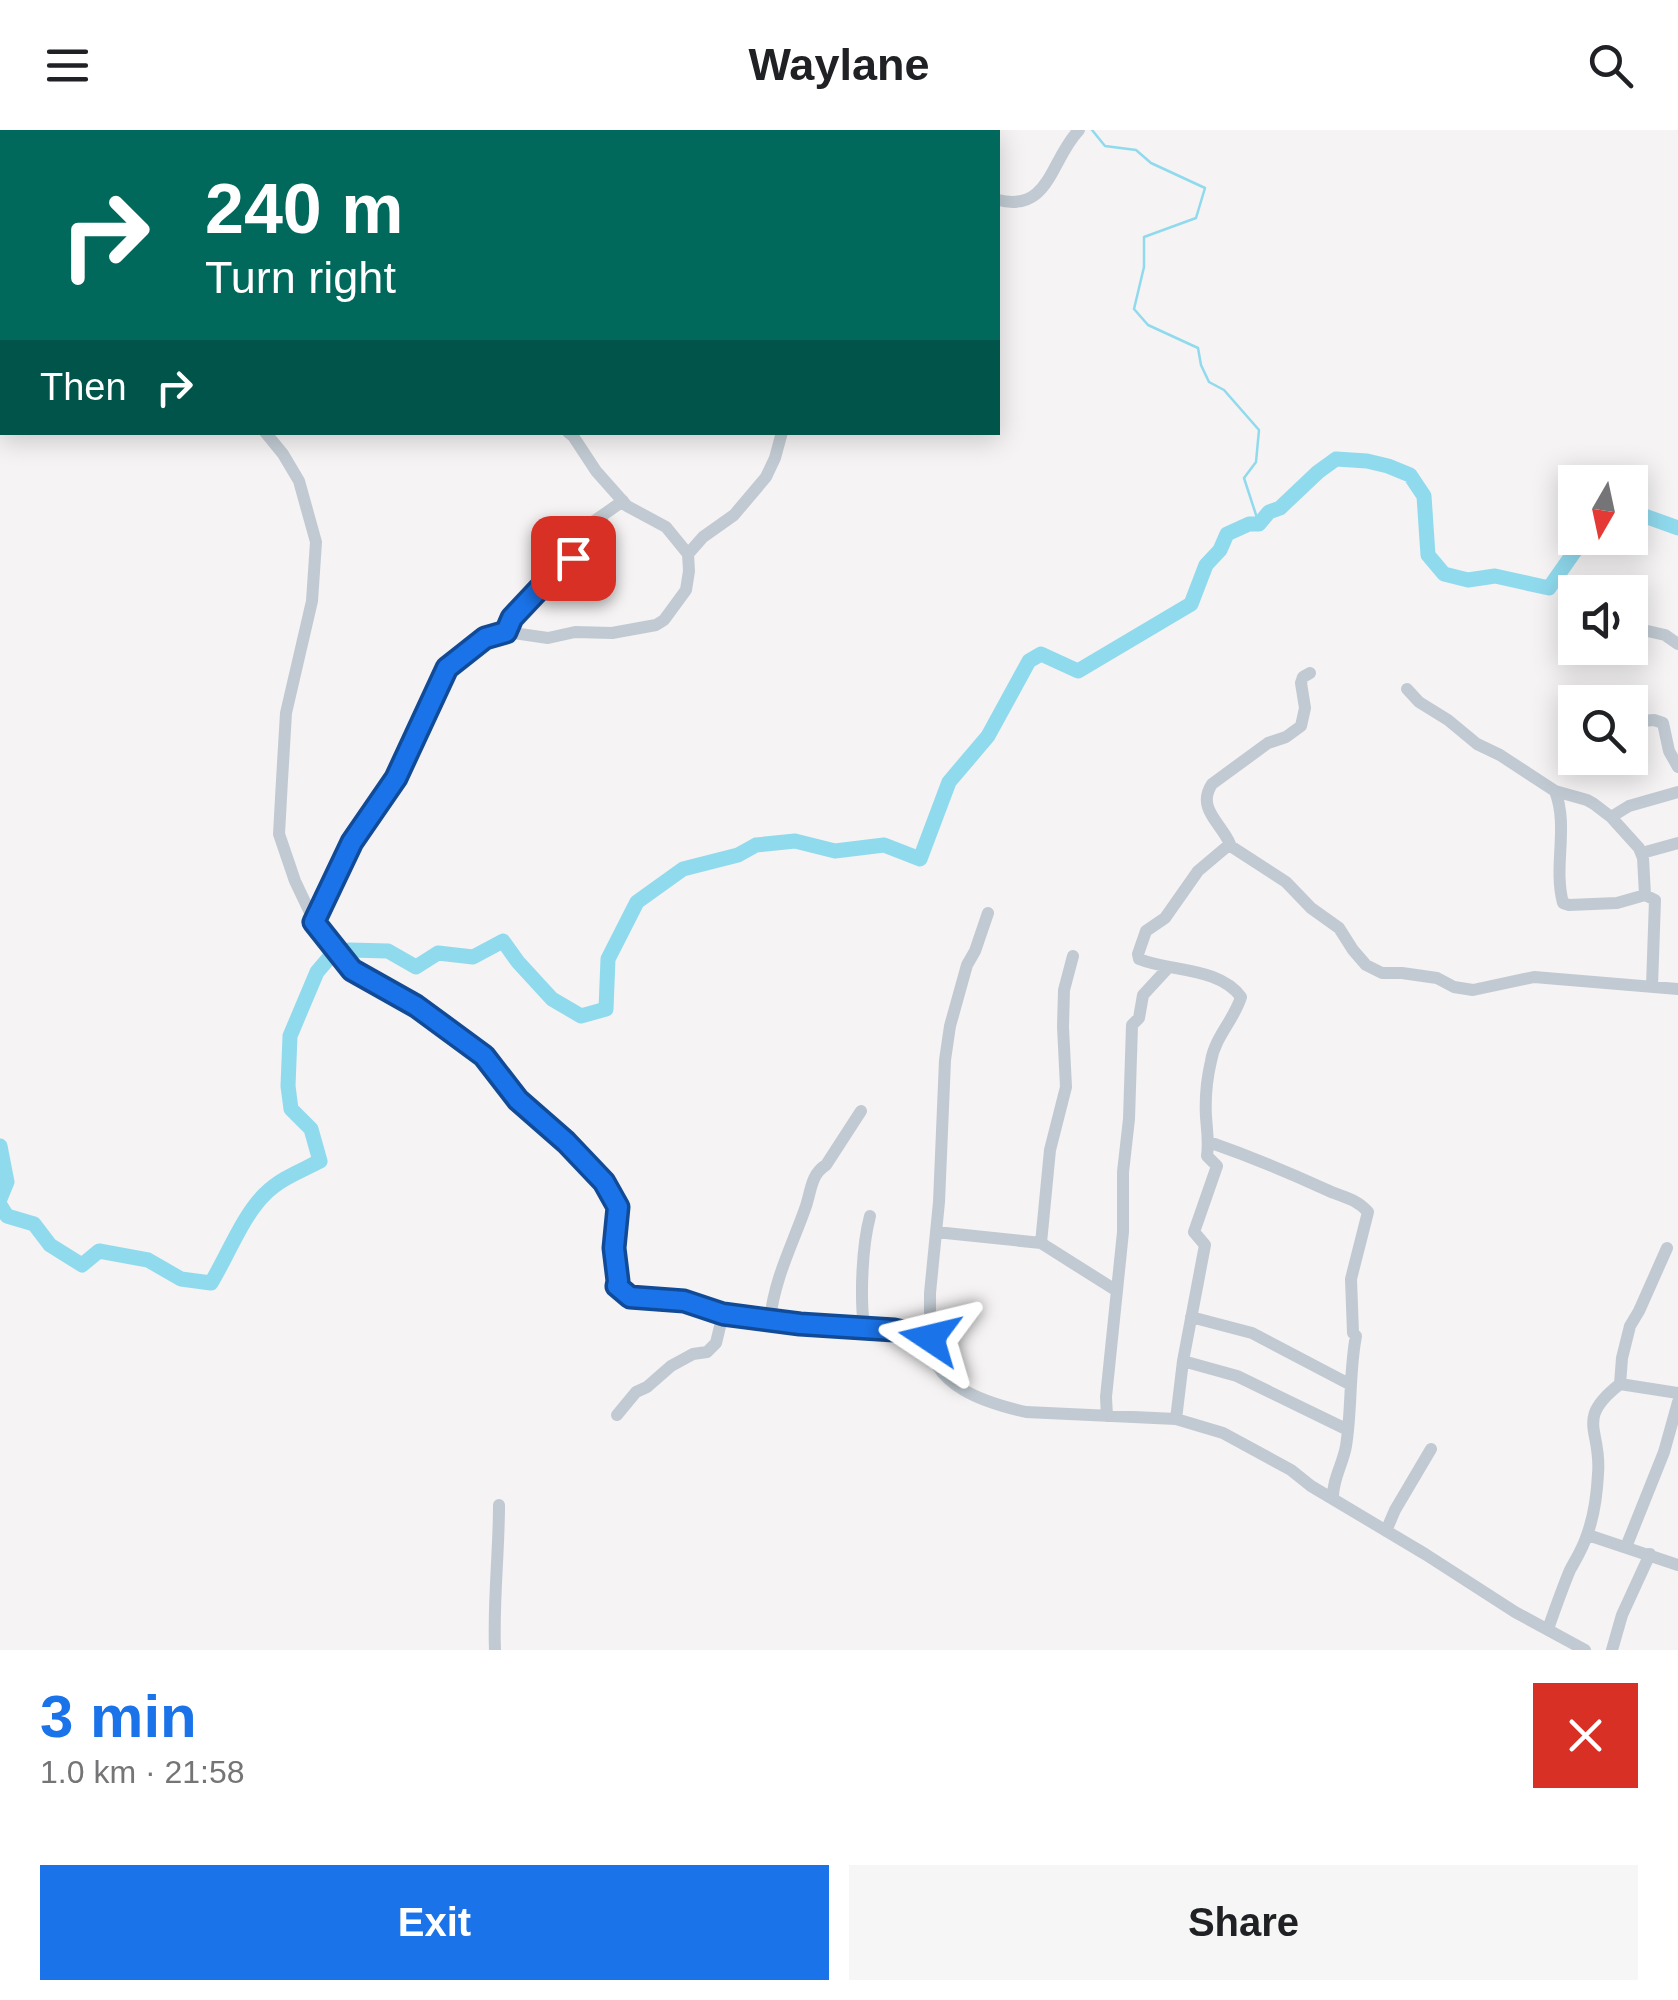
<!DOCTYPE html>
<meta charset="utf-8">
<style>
:root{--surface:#fff;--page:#f6f6f6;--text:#202124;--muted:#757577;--accent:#1a73e8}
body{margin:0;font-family:Helvetica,sans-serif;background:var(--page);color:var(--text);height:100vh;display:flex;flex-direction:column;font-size:38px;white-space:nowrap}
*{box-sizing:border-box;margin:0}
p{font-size:32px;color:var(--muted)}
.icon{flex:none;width:55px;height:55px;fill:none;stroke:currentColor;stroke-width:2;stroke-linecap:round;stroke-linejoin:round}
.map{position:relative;height:1520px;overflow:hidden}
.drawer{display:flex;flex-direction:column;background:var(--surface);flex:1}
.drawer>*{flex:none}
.banner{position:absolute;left:0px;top:0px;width:1000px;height:305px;box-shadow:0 5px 25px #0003;background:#00695c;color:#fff;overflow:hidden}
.needle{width:65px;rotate:189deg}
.controls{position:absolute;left:1558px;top:335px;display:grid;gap:20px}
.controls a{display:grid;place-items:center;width:90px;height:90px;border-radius:0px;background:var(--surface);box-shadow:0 5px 25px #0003;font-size:50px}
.pin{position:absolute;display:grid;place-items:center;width:85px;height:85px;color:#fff;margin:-42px;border-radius:20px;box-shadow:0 5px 15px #0006}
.me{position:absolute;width:110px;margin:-55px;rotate:280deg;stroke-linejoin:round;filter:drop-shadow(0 0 8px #0008)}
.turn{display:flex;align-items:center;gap:35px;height:210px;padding:0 40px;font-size:45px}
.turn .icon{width:130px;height:130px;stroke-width:2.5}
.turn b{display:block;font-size:70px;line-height:85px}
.then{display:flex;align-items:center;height:95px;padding:0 40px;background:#0003;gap:20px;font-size:38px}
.round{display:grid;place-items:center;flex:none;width:105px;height:105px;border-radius:0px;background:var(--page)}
.summary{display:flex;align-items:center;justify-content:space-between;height:170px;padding:0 40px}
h1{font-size:60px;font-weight:800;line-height:75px;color:var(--accent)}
.button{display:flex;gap:20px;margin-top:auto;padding:20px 40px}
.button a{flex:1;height:115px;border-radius:0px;background:var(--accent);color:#fff;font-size:40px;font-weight:800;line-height:115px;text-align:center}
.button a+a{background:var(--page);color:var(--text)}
header{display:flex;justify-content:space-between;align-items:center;height:130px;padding:0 40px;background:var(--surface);font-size:45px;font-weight:800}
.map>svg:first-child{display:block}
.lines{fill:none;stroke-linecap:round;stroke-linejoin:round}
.stream{stroke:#90daee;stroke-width:2.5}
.river{stroke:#90daee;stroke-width:15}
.minor{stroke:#c1cad2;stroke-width:12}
.route-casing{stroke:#114b97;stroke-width:25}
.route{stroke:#1a73e8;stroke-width:18}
</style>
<header><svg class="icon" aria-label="menu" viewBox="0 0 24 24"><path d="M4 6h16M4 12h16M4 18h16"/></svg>Waylane<svg class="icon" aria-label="search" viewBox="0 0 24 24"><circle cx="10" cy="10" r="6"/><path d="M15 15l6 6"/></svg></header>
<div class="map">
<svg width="1678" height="1520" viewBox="0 0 1678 1520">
<rect width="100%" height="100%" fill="#f5f3f3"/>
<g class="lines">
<path class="stream" d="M1092,0L1105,16L1136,20L1151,33L1205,58L1196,88L1144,107V137L1134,179L1148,195L1198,218L1201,235L1209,252L1224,260L1259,300L1256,332L1244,348L1259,394"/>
<path class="river" d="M1630,388L1639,384L1678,398
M0,1016L7,1052L0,1069
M0,1075L7,1086L34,1094L50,1115L82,1135L99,1121L148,1130L181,1149L211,1153C227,1127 243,1085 265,1064C281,1048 301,1041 320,1031L311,999L291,979L288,956L290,906L317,842L329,828L349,820L388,821L416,837L438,823L473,827L503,811L518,832L552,869L581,886L606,879L608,829L637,772L683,739L738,725L756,715L795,711L835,721L884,715L920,729L949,652L988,606L1029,531L1041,524L1078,541L1191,474L1206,435L1220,420L1227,404L1249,394H1259L1269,382L1280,378L1318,342L1336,329L1367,331L1388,336L1410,345L1424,366L1428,425L1444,444L1468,450L1495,446L1549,458L1584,408"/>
<path class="minor" d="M367,0V2
M529,0L542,2
M970,2V0
M998,70C1050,83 1050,30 1079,0
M0,100L2,102
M265,302L283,324L299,351L316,412L312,471L286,583L282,650L279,704L295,751L314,791L352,840L398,868L416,876L471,915L490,933L518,969L566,1012L604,1052L618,1077L614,1118L618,1151L617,1155C635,1176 658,1168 682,1171C698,1173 712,1182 727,1185C795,1196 863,1194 930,1208C930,1256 986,1273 1026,1282L1176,1289L1223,1303L1291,1340L1311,1356L1425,1424L1515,1482L1585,1520
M568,302L573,306L596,341L627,376L666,397L688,424
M1570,467L1575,472
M1630,497L1665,505L1678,514
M506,502L512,488L543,455L562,442L573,428L580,406L590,394L623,371
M1407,559L1419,572L1448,590L1477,614L1500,625L1555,661C1569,697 1553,736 1563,773L1569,775L1617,773L1645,765L1655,770L1652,856
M1630,592L1654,590L1663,593L1669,621L1678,637
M1555,661L1587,670L1594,674L1611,687L1639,718L1643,728L1645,765
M1611,687L1629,676L1678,662
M1229,715L1286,752L1311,778L1339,798L1353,820L1366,835L1382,843H1402L1437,848L1454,857L1473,860L1534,847L1678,859
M1642,723L1678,713
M314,791L352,712L396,648L447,538L485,508L506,502L548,508L575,502L612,503L656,495L664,490L686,460L689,441L688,424L703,407L734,385L766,347L775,328L782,302
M1209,1012C1249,1026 1288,1042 1327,1060C1342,1067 1356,1068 1368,1082L1351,1149L1353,1203L1356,1206C1349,1242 1352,1279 1346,1316C1343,1334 1332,1350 1333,1369
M936,1102L1041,1113L1117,1161
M1041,1113L1050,1020L1066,957L1063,897L1064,860L1073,826
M1191,1187L1252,1203L1351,1255
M770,1189C775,1147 792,1116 806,1076C811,1061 811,1044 826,1035L861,981
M864,1197C860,1166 862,1116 870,1086
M930,1208V1163L939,1072L945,930L950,896L967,835L975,821L988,783
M1183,1231L1237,1246L1348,1300
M1620,1254L1622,1228L1630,1196L1639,1181L1667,1118
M617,1285L636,1262L647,1257L671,1236L693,1224L707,1222L716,1213L723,1184
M1107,1286L1106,1267L1123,1102V1042L1129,989L1132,895L1139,888L1143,865L1167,839
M1176,1289L1183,1231L1205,1115L1194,1102L1217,1036L1207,1026C1209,1012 1207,1001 1206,987C1205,969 1207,948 1211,931C1215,907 1234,890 1241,867C1219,837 1171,842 1139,829L1138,824L1146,801L1165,788L1198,741L1230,714C1221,693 1196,678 1212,654L1268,613L1286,607L1301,596L1305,578L1301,553L1303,547L1310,543
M1386,1401L1395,1380L1431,1319
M1588,1405L1678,1435
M1626,1417L1664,1322L1678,1272
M1548,1499C1555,1479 1562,1459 1570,1440C1576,1429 1583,1418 1587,1405C1594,1386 1597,1364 1598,1344C1602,1299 1574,1290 1620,1254L1678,1263
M495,1520C493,1471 499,1423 499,1375
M1612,1520L1622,1485L1650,1424"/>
</g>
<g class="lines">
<defs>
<path id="route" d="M573,428L562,442L543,455L512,488L506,502L485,508L447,538L396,648L352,712L314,792L352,840L416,876L484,926L518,970L566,1012L604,1052L618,1077L614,1118L618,1151L617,1156L630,1167L684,1171L723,1184L800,1194L894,1200L930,1208"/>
</defs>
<use href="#route" class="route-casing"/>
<use href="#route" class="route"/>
</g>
</svg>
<div class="controls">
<a><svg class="needle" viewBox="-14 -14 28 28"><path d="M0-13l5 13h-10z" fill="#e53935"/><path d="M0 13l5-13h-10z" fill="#757577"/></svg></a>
<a><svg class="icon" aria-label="sound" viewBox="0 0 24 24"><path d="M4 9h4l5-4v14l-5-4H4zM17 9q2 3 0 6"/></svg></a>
<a><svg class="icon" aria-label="search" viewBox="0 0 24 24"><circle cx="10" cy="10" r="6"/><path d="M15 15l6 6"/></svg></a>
</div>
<div class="pin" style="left:573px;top:428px;background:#d93025"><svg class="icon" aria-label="arrive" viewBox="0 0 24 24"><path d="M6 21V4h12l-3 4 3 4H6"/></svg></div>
<svg class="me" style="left:930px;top:1208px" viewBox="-20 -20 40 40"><path d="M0-17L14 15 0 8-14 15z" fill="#1a73e8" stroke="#fff" stroke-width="4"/></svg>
<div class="banner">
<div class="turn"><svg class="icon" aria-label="right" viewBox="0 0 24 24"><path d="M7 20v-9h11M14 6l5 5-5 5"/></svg><div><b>240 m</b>Turn right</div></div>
<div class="then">Then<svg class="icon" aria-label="right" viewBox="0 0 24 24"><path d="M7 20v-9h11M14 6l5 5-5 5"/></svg></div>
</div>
</div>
<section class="drawer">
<div class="summary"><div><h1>3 min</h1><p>1.0 km · 21:58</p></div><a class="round" style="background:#d93025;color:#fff"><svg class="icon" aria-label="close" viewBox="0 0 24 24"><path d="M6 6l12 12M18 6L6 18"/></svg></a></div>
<div class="button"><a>Exit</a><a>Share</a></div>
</section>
